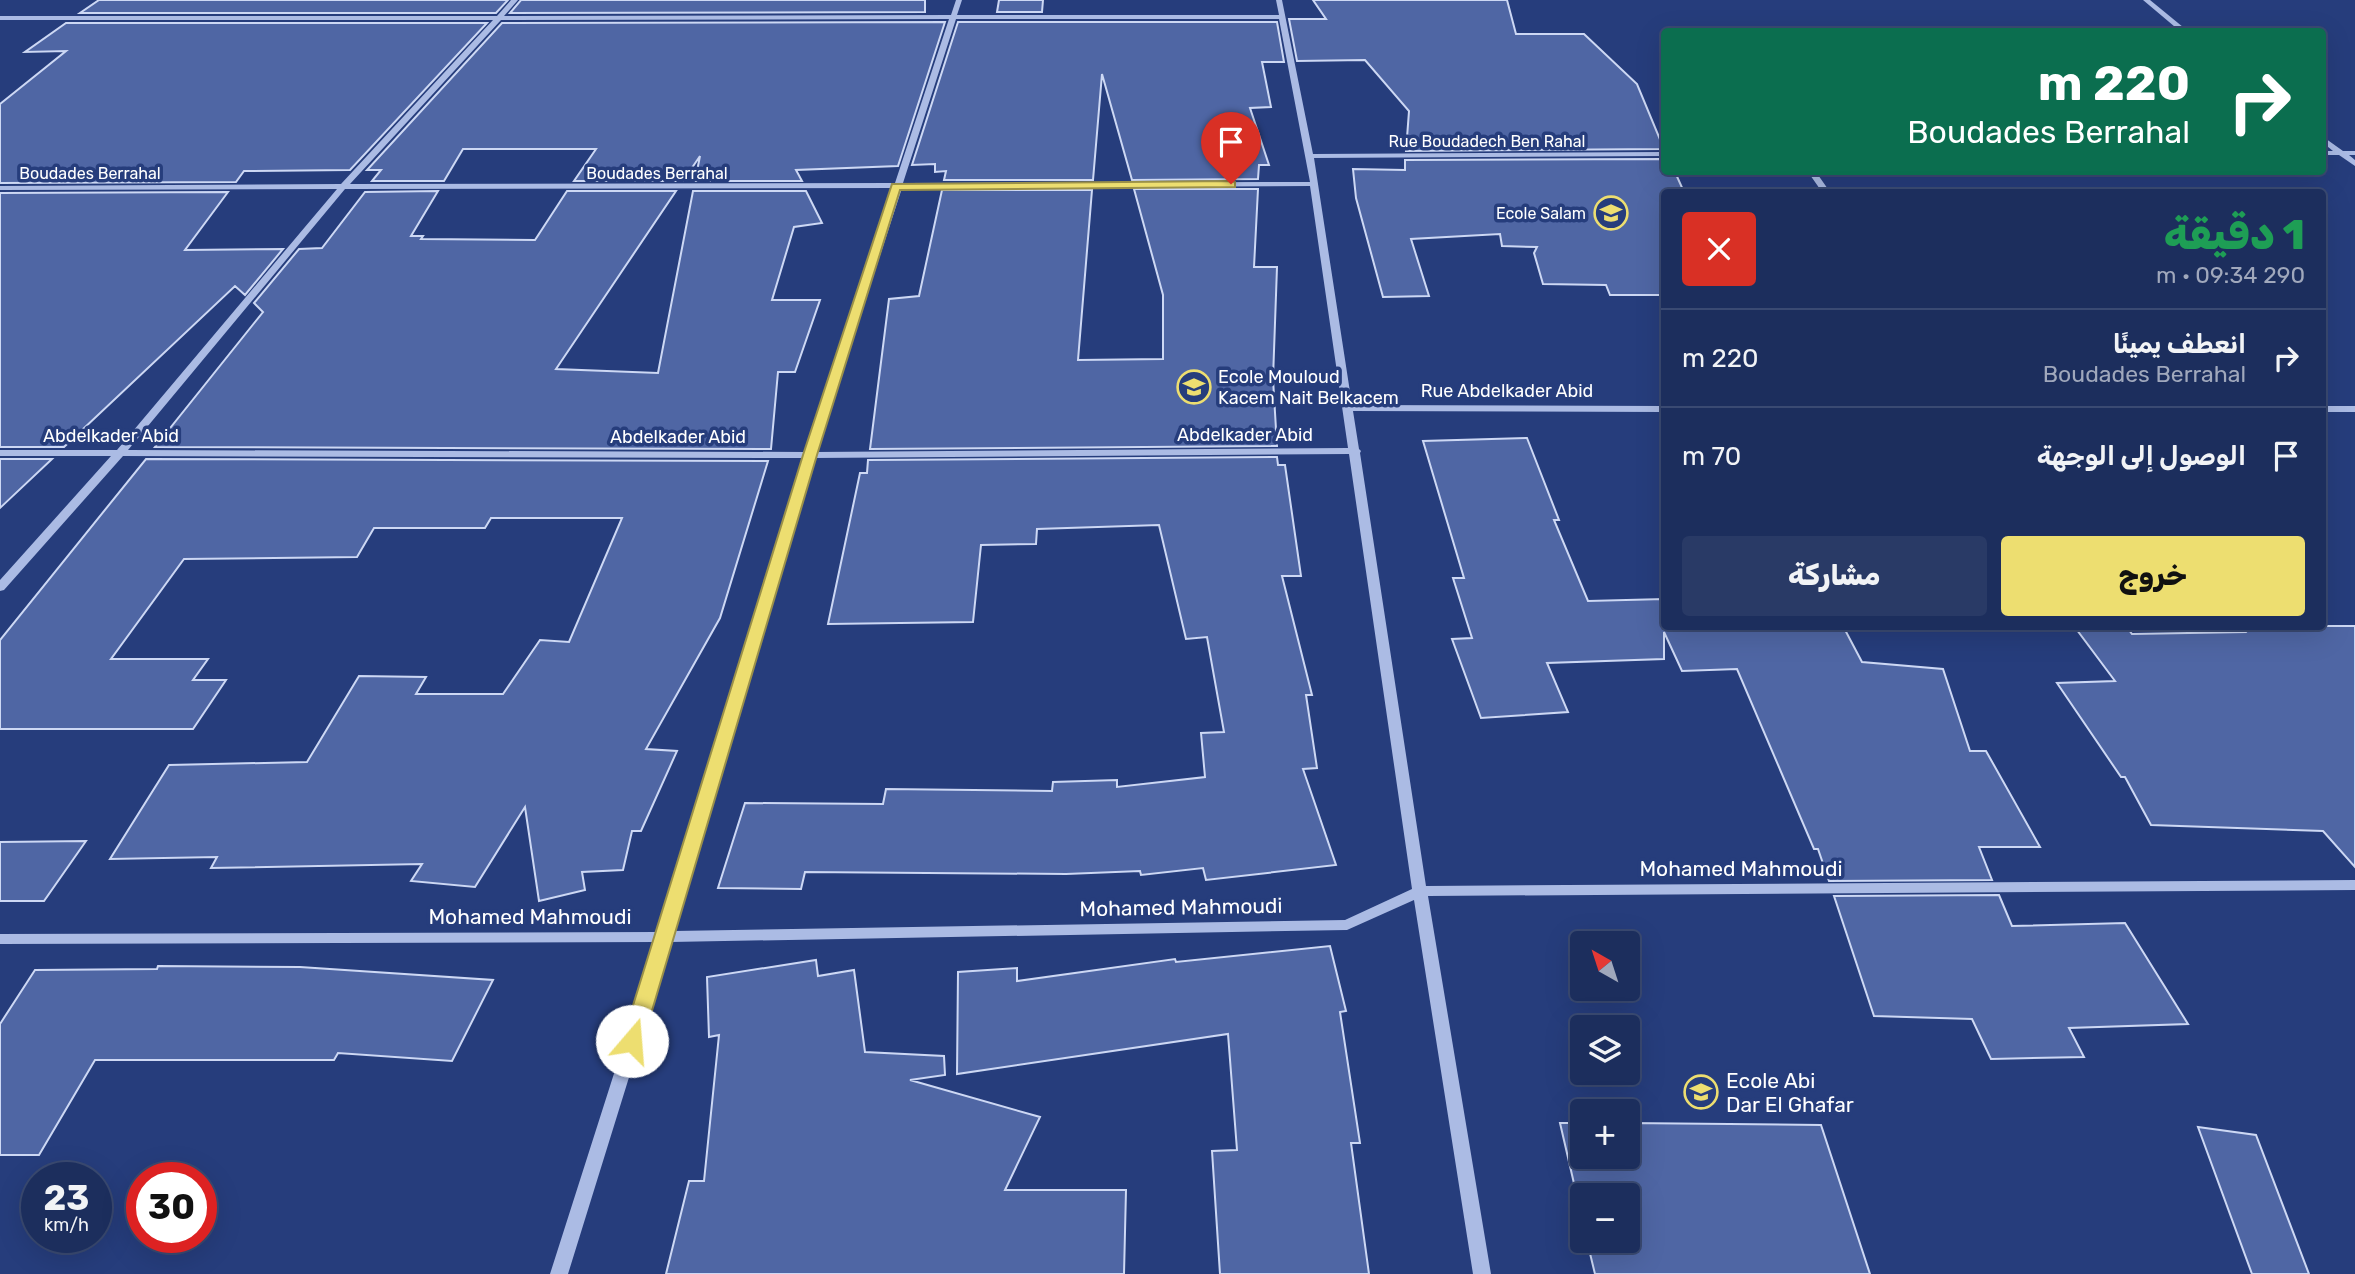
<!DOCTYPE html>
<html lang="ar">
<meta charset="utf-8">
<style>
:root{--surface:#1c2e5d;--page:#293a66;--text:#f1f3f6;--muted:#a0a8bc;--line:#3a4a72;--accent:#edde70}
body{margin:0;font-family:Rubik,"Noto Sans Arabic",sans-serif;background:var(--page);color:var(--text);direction:rtl;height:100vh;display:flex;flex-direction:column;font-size:26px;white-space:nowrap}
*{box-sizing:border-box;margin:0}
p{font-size:23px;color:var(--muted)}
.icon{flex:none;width:38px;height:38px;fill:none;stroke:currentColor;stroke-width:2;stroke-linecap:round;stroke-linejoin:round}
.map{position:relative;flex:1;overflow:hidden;direction:ltr}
.details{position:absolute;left:1661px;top:189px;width:665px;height:441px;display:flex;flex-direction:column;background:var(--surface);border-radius:7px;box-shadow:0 7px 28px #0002,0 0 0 2px var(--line);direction:rtl}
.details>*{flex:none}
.top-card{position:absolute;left:1661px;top:28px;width:665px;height:147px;border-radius:7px;box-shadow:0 7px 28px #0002,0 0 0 2px var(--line);direction:rtl;background:#0b6e4f;color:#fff;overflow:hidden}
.needle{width:46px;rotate:321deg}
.controls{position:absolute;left:1570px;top:931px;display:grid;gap:14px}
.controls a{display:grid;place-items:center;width:70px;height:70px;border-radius:7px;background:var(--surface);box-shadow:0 7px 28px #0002,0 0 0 2px var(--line);font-size:35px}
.speed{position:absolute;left:21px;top:1162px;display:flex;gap:14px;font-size:35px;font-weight:700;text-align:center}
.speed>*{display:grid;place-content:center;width:91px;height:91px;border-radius:50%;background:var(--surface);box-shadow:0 7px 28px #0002,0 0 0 2px var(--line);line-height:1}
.speed small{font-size:18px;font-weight:400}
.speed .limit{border:10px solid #d22;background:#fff;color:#111}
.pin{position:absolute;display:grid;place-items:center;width:60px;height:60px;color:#fff;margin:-72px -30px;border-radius:50% 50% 50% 0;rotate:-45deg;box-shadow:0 0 7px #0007}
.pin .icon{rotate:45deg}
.me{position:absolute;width:77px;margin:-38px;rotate:18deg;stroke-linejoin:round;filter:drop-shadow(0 0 5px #0008)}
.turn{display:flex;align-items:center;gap:24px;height:147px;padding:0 21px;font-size:32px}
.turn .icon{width:91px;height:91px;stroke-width:2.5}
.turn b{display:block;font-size:49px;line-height:60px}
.round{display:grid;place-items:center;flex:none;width:74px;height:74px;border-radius:7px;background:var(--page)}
.summary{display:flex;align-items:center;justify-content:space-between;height:119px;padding:0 21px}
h1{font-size:42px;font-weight:800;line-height:52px;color:#1e9e55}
.action{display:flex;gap:14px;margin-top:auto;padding:14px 21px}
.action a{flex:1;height:80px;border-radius:7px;background:var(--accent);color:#111;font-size:28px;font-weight:800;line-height:80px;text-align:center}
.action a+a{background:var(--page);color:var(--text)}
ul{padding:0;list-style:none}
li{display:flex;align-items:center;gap:21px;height:98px;padding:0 21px;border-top:2px solid var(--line)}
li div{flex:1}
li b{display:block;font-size:26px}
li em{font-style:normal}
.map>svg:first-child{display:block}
.building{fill:#4f66a4;stroke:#cdd8f4;stroke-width:2}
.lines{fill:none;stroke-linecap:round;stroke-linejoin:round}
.minor{fill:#abbbe4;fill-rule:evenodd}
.route{fill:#edde70;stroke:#9a9049;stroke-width:2}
.labels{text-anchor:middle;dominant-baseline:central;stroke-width:7;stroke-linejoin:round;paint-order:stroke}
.far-street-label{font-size:16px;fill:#fff;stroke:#263d7c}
.far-poi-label{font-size:16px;fill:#fff;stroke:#263d7c;text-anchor:end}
.poi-label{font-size:18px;fill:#fff;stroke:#263d7c;text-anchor:start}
.street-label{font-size:18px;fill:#fff;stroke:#263d7c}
.near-street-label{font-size:21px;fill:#fff;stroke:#263d7c}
.near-poi-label{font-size:21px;fill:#fff;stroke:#263d7c;text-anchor:start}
</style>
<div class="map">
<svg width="2355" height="1274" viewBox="0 0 2355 1274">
<rect width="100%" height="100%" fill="#263d7c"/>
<path class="building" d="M99,0H508L496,13H80Z
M521,0H925V12L510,13Z
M999,0H1043L1042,12H997Z
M1313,0H1507L1516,34H1584L1637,84L1664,149L1406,151L1409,111L1365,60L1297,61L1289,19H1326Z
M945,22L898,166L796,170L802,181H695L700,156L683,181H574L596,149H463L444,181H372L381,170H367L502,23Z
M958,22H1277L1284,62H1262L1271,107L1250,108L1269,165H1259L1258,179L1132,180L1102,74L1093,180H944L946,171L935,172V164L912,165Z
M66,23H487L350,170L244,171L236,182L0,183V104L66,51L25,52Z
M1664,159V172H1675L1684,192H1664V295H1610L1606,285L1543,284L1534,253L1537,247L1502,246L1500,234L1411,239L1429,296L1383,297L1356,198L1353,169L1405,170V160Z
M1134,189H1258L1254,267H1277L1273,379L1277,446L870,449L889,299L919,296L942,190H1092L1078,360L1163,359V295Z
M438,191L411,236H423L421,239L535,240L567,191H676L556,369L658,373L693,191H806L822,223L794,227L772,300H820L795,372H778L771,449L155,447L263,312L254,303L299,249L322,248L365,192Z
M228,192L185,250L283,249L245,295L235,286L64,447H0V193Z
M1527,438L1559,520H1554L1588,601L1664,599V626H1843L1862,662L1943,669L1970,751H1986L2040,847H1979L1992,880L1829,881L1818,849H1814L1737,669L1682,671L1664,632V659L1547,663L1568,712L1481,718L1452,639L1472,638L1453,578H1464L1423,441Z
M1277,457L1278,465H1285L1301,576H1282L1312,695H1306L1317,768L1303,769L1336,865L1206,880L1203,868L1141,875L1140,871L1066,874L805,872L801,889L718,888L745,803L883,804L886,789L1052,791L1053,782L1117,780V787L1205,777L1201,733L1224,732L1207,637L1186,639L1159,525L1037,529L1036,544L981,545L973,622L828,624L860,473H867L868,460Z
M0,459H52L0,508Z
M146,459L768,461L720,618L646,749L677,751L641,831H632L623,870L582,872L585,890L539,901L525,807L475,887L411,881L422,864L211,868L217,857L110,859L169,765L307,762L359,676L426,677L416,694H503L540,640L569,642L622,518H491L485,528H374L357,557L184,559L111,659H208L193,680H226L193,729H0V640Z
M2074,626H2126L2132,634L2245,632L2239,626H2355V867L2323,831L2151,825L2125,777H2121L2057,683L2115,681Z
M86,841L44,901H0V842Z
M1999,895L2012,926L2125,923L2188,1024L2069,1028L2084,1057L1991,1059L1972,1019L1874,1016L1834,896Z
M1330,946L1346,1011L1340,1012L1360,1143H1351L1369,1274H1220L1212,1151L1237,1150L1228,1034L957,1074L958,972L1017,968V981L1175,959L1176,962Z
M816,960L818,976L854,970L865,1052L944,1056L945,1075L910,1080L1040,1117L1005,1190H1126L1124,1274H666L689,1181H704L719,1035L709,1037L707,977Z
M158,966L300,967L493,980L452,1061L338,1053L334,1060H95L39,1155H0V1024L35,970L157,969Z
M1560,1123H1582V1157H1628V1123L1821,1125L1870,1274H1595L1587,1241H1628V1195H1582V1218Z
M2198,1127L2256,1135L2309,1274H2252Z"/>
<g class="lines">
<path class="minor" d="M511,0H518L504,16L951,15L956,0H962L957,15H1279L1276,0H1282L1313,154L1664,152V156L1314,158L1352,405L1664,406V412L1353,411L1359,449L1361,451L1360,453L1426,886L2355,880V890L1428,896L1491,1274H1473L1414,900L1347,930L671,942L568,1274H550L656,942L0,944V934L659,932L804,458L123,456L4,590L0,591V580L111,456H0V450H117L337,189L0,190V186L341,184L493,20H0V16H497ZM949,19L895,183L350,184L501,20ZM956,19H1279L1310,182L903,183ZM1310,186L1348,448L816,452L902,188ZM893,188L806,452L128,450L345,189ZM1349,454L1412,889L1345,920L674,931L814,458Z
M2143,0H2150L2189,32H2181Z
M2322,136L2343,151H2355V155H2349L2355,160V166L2339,155H2322V151H2333L2322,142Z
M1808,172H1816L1830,192H1822Z
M2322,406H2355V412H2322Z"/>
</g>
<path class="route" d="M1231,181L1235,182V187L900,190L817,455L643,1041L640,1046H625L622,1041L803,455L892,184Z"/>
<defs>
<symbol id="school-ring" viewBox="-11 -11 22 22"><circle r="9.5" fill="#263d7c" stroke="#edde70" stroke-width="1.5"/><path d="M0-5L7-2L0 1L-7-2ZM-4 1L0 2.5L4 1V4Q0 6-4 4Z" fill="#edde70"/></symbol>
</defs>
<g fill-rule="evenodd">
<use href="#school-ring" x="1592" y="194" width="38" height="38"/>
<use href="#school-ring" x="1175" y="368" width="38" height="38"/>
<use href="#school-ring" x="1682" y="1073" width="38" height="38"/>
</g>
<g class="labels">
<g class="far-street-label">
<text x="1487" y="141">Rue Boudadech Ben Rahal</text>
<text x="90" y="173">Boudades Berrahal</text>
<text x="657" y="173">Boudades Berrahal</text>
</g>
<g class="far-poi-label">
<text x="1586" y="213">Ecole Salam</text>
</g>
<g class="poi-label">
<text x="1218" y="377">Ecole Mouloud<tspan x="1218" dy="21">Kacem Nait Belkacem</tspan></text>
</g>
<g class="street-label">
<text x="1507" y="391">Rue Abdelkader Abid</text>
<text x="1245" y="435">Abdelkader Abid</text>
<text x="111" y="436">Abdelkader Abid</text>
<text x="678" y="437">Abdelkader Abid</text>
</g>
<g class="near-street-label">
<text x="1741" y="868">Mohamed Mahmoudi</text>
<text transform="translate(1181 907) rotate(-1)">Mohamed Mahmoudi</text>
<text x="530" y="916">Mohamed Mahmoudi</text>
</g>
<g class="near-poi-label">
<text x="1726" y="1080">Ecole Abi<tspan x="1726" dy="24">Dar El Ghafar</tspan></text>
</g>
</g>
</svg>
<div class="controls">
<a><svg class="needle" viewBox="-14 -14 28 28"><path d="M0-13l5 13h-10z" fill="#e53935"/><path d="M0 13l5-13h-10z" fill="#a0a8bc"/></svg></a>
<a><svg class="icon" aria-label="layers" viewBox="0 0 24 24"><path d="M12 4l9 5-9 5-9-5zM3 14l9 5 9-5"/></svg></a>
<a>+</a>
<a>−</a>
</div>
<div class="speed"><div>23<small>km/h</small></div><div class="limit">30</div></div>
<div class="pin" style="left:1231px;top:184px;background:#d93025"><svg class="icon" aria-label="arrive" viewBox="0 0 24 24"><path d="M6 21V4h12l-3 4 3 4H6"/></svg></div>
<svg class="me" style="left:632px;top:1041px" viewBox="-20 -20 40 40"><circle r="19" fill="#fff"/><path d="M0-13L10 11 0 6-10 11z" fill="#edde70"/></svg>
<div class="top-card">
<div class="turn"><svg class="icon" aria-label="right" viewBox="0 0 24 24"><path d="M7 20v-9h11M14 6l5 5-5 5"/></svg><div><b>220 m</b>Boudades Berrahal</div></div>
</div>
<section class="details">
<div class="summary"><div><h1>1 دقيقة</h1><p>290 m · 09:34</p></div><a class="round" style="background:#d93025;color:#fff"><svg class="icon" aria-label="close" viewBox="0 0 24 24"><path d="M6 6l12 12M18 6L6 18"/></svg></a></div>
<ul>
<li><svg class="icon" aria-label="right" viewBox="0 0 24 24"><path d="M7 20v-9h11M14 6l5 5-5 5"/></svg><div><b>انعطف يمينًا</b><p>Boudades Berrahal</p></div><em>220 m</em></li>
<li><svg class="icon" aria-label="arrive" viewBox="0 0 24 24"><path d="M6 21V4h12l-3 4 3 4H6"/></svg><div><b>الوصول إلى الوجهة</b></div><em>70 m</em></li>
</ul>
<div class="action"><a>خروج</a><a>مشاركة</a></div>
</section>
</div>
